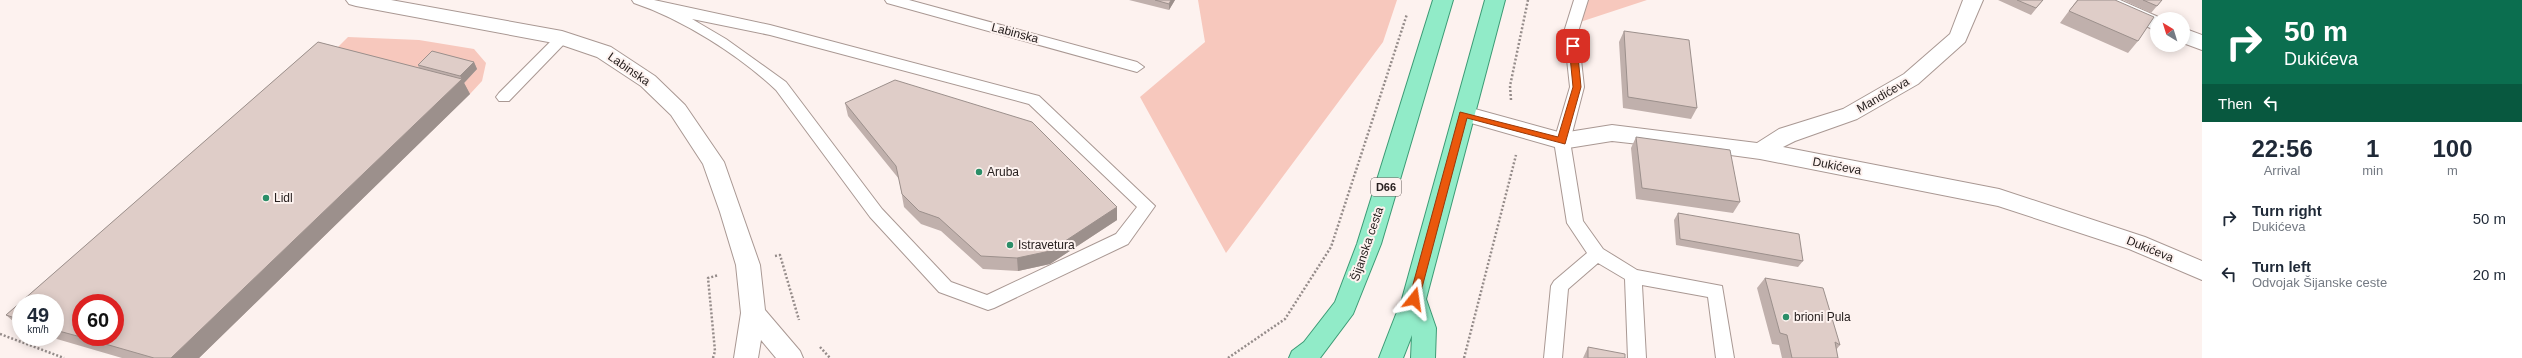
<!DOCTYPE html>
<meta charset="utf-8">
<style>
:root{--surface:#fff;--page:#f2f2f3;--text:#1f2937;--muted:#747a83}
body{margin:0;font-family:Arial,sans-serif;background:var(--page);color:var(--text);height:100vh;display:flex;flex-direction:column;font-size:15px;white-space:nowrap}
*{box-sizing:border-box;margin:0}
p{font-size:13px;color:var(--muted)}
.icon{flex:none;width:22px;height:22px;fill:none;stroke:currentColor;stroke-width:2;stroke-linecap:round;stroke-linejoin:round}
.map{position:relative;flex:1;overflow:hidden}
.panel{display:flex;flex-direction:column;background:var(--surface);width:320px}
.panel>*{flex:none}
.banner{background:#0b6e4f;color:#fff;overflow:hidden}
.needle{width:26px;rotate:322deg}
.controls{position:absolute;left:2150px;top:12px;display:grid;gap:8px}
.controls a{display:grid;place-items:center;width:40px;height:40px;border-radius:50%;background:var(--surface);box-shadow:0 2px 10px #0003;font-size:20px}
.speed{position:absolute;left:12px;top:294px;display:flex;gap:8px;font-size:20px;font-weight:700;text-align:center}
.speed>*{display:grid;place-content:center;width:52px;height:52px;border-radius:50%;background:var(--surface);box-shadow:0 2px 10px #0003;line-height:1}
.speed small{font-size:10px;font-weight:400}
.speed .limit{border:6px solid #d22;background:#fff;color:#111}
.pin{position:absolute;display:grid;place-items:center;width:34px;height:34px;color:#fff;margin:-17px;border-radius:8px;box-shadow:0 2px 6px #0006}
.me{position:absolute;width:44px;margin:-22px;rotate:15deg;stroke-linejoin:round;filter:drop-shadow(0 0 3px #0008)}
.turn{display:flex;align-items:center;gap:14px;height:84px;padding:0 16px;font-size:18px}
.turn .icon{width:52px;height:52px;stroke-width:2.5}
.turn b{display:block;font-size:28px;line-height:34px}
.then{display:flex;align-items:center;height:38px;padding:0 16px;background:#0003;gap:8px;font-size:15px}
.eta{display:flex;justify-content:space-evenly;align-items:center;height:68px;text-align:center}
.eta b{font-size:24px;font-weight:800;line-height:28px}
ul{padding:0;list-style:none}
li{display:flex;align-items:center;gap:12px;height:56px;padding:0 16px}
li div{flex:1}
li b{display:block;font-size:15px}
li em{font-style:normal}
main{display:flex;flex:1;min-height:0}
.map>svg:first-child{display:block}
.green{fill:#f7c8bd}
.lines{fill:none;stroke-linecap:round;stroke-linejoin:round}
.service-casing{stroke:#a99893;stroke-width:2}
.minor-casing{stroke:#a99893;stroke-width:2}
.primary-casing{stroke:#3c9b75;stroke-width:2}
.path{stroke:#958c8a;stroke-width:2.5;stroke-dasharray:2 2;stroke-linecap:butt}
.service{fill:#fff;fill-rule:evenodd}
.minor{fill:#fff;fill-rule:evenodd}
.primary{fill:#91ebc8;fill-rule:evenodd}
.wall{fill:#c0b0ac;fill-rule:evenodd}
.shaded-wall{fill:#9c908c}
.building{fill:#dfcdc8;stroke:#9c908c}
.route{fill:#ea580c;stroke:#983908}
.poi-dot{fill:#2b8e68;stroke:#fdf2ef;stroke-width:1.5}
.labels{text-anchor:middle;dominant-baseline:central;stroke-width:4;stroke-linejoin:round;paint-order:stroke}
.shield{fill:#fdf2ef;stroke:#675f5d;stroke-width:1}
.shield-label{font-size:11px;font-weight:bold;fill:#27201f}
.street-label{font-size:12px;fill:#27201f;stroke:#fdf2ef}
.poi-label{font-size:12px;fill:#27201f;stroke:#fdf2ef;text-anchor:start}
</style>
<main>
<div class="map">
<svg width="2202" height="358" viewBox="0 0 2202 358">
<rect width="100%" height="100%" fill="#fdf2ef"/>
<path class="green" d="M1198,0H1397L1383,42L1226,253L1140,97L1205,42Z
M1576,0H1647L1571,25Z
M348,37L419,40L474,49L486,63L482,81L470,94L328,57Z"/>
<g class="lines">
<defs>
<path id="service" d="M632,0H654L770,25L1039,96L1155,206L1128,244L994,308L988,310L939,292L870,217L776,90C739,55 682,19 634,3ZM692,19L770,35L1029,104L1137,207L1116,234L987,295L951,282L882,209L786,82L726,39Z
M885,0H909L1137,62L1144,67L1137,72L887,3Z
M1574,0H1588L1578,32L1584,87L1570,141L1583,221L1603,249L1637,270L1722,286L1734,358H1716L1708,297L1642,285L1646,358H1628L1625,279L1598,263L1568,289L1562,358H1544L1551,286L1554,281L1587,253L1567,223L1554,141L1570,87L1564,32Z
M562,33L567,35L569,38L567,41L509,101H499L496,97L499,93L557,35Z"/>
<path id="minor" d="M346,0H391L562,31L611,47L655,76L685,105L724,162L760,265L765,310L800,351L803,358H776L761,340L758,358H734L741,313L736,265L720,212L703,164L671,115L641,86L597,57L559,44L356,6L349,4Z
M1963,0H1983L1965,42L1918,84L1857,119L1795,141L1783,147L1999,189L2145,237L2202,261V280L2129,249L1998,206L1760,159L1701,151L1612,141L1562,149L1457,119L1454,114L1457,109L1464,106L1562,133L1612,125L1757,143L1779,129L1843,109L1904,74L1950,34Z
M2093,0H2120L2163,19H2157V31L2096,4Z
M2183,28L2202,35V50L2183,43Z"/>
<path id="primary" d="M1433,0H1453L1381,244L1353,314L1320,358H1289L1292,351L1304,342L1335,302L1357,244Z
M1485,0H1505L1426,299L1436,328L1435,358H1411L1412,335L1403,358H1379L1402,299Z"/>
</defs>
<use href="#service" class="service-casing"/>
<use href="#minor" class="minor-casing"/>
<use href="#primary" class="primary-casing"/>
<path class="path" d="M1511,100L1510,86L1528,0
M775,256L780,255L799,320
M0,334L64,358
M820,347L830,358
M713,358L715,351L708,278L719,275
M1228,358L1285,319L1331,247L1407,14
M1464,358L1516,155"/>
<use href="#service" class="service"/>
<use href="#minor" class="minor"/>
<use href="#primary" class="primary"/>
</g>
<path class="wall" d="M1129,0H1175L1169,10Z
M1998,0H2043L2031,15Z
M2077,0H2115L2138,41L2128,53L2060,23Z
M2123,0H2162L2151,13Z
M1624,31L1697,108L1691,119L1623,108L1619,42Z
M318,42L419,68L418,65L432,51L474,62L477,69L464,83L470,94L199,358H122L50,337H55V303H21V328L6,315ZM81,303H115V337H81Z
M845,103L1117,220L1050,264L1018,271L983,269L941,231L921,224L904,207L899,179L848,116Z
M1636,137L1740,202L1733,213L1636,199L1631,148Z
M1678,213L1803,261L1798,267L1676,245L1674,220Z
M1765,278L1840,345L1836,350L1838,358H1782L1779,345L1772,344L1757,288Z
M1588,347L1625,358H1583Z"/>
<path class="shaded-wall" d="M1171,0H1175L1169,10V4Z
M474,62L477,69L464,83L460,76Z
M462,79L470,94L199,358H171Z
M1117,207V220L1050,264L1018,271L1017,258Z"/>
<path class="building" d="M1155,0H1171L1169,4Z
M2017,0H2043L2036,8Z
M2078,0H2115L2154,17L2138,41L2069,11Z
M2143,0H2162L2157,6Z
M1624,31L1689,40L1697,108L1628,97Z
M318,42L462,79L171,358H154L81,337H115V303H81V337L55,330V303H21V320L6,315Z
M432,51L474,62L460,76L418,65Z
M895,80L1032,122L1117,207L1050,251L1017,258L981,256L939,218L919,211L902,194L896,166L845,103Z
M1636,137L1730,150L1740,202L1642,188Z
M1678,213L1799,234L1803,261L1680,239Z
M1765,278L1823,288L1840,345L1835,342L1838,358H1792L1787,335L1780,333Z
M1588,347L1625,354V358H1588Z"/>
<path class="route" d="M1573,43L1577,46L1581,87L1565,144L1467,118L1419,299L1414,303L1410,302L1409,299L1460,112L1558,137L1573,87L1569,46Z"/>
<g class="poi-dot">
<circle cx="979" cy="172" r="4"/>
<circle cx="266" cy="198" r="4"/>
<circle cx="1010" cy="245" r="4"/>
<circle cx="1786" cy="317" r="4"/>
</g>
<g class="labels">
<rect class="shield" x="1371" y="178" width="30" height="18" rx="3"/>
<g class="shield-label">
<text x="1386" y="187">D66</text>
</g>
<g class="street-label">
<text transform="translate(1015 33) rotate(15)">Labinska</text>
<text transform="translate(629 69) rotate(35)">Labinska</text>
<text transform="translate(1883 95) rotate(-30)">Mandićeva</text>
<text transform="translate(1837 166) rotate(11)">Dukićeva</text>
<text transform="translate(1367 244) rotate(-71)">Šijanska cesta</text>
<text transform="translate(2150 249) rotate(22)">Dukićeva</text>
</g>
<g class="poi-label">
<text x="987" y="172">Aruba</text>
<text x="274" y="198">Lidl</text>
<text x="1018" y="245">Istravetura</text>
<text x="1794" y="317">brioni Pula</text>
</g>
</g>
</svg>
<div class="controls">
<a><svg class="needle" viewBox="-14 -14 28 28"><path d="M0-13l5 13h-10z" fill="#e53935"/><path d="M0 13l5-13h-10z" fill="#747a83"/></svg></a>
</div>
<div class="speed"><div>49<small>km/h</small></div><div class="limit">60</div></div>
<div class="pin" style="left:1573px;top:46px;background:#d93025"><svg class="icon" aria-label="arrive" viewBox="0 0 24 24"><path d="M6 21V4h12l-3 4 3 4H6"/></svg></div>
<svg class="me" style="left:1414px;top:299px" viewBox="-20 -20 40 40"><path d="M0-17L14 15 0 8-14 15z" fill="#ea580c" stroke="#fff" stroke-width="4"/></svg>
</div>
<section class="panel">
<div class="banner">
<div class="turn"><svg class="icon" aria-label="right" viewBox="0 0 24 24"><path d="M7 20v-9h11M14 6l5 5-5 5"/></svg><div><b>50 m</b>Dukićeva</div></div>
<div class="then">Then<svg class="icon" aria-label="left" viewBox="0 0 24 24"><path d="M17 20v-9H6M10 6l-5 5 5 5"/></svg></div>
</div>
<div class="eta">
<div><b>22:56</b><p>Arrival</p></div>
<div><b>1</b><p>min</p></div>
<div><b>100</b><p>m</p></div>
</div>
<ul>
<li><svg class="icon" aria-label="right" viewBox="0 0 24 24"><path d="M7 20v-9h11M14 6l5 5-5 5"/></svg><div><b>Turn right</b><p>Dukićeva</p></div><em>50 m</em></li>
<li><svg class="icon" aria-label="left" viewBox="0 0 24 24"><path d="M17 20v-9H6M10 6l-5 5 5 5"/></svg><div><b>Turn left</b><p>Odvojak Šijanske ceste</p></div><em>20 m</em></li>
</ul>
</section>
</main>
